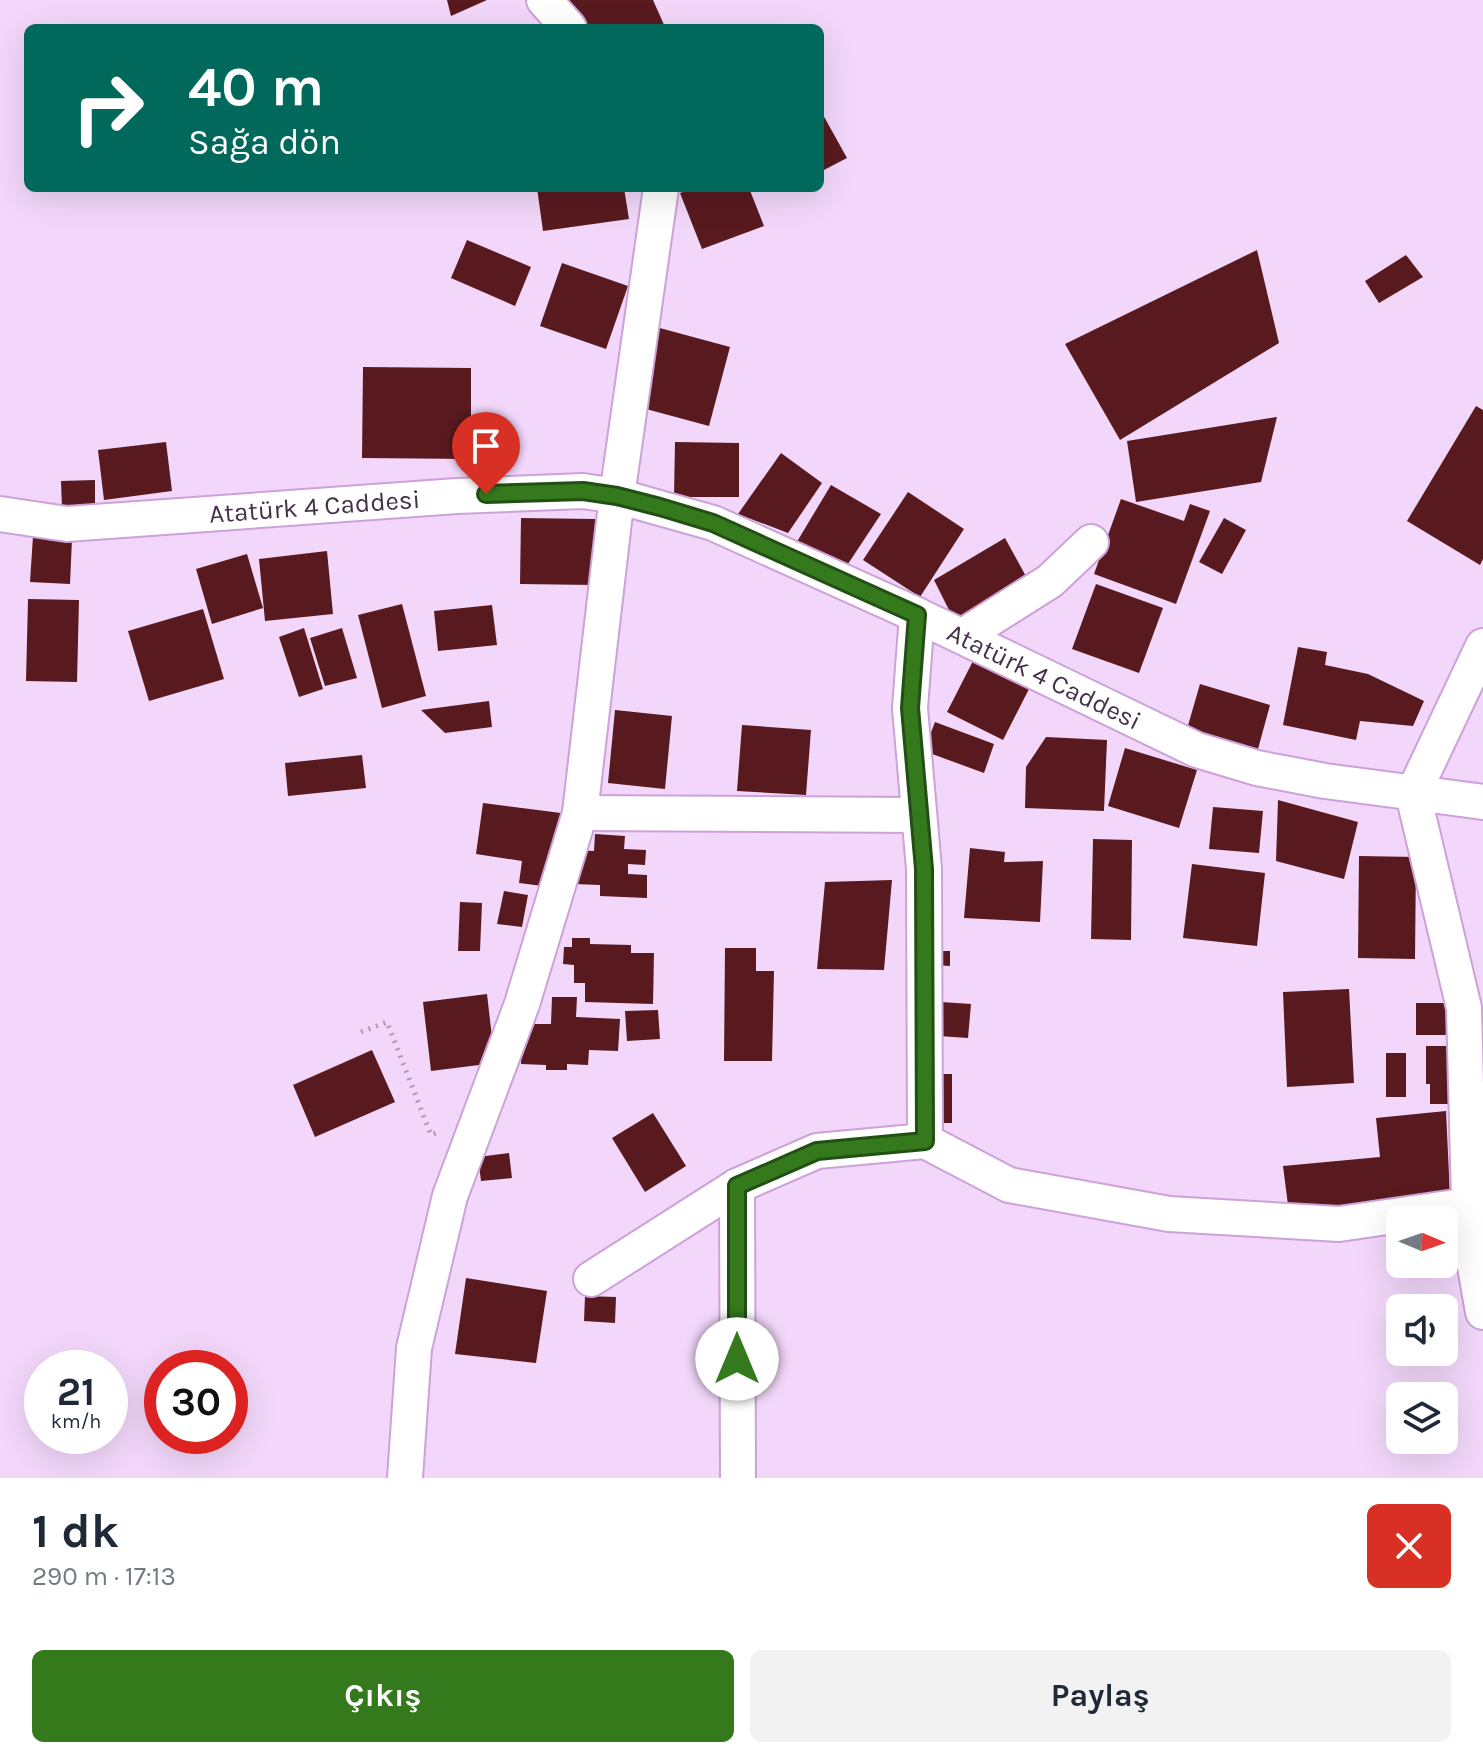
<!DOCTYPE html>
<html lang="tr">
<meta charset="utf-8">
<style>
:root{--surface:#fff;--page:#f2f2f3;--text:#1f2937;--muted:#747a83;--accent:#347a1d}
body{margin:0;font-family:Karla,sans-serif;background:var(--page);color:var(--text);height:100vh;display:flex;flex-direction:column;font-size:30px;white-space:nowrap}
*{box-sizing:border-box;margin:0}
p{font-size:26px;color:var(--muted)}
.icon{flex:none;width:44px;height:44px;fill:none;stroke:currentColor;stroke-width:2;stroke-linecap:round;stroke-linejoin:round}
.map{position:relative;height:1478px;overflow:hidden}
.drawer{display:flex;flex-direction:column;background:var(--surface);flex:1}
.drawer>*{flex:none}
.hud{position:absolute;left:24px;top:24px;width:800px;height:168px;border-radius:12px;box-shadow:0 8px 32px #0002;background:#00695c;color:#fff;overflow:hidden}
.needle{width:52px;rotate:92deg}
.buttons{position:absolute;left:1386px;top:1206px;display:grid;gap:16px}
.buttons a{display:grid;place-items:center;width:72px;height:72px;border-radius:12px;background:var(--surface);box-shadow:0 8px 32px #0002;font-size:40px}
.speed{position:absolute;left:24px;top:1350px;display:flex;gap:16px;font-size:40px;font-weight:700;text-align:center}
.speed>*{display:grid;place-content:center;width:104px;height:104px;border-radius:50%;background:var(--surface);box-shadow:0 8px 32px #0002;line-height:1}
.speed small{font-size:20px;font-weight:400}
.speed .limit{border:12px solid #d22;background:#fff;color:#111}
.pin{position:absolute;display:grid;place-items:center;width:68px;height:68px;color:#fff;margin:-82px -34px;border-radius:50% 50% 50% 0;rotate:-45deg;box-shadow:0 0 8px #0007}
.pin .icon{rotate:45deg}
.me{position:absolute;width:88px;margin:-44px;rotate:0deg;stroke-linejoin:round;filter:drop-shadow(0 0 6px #0008)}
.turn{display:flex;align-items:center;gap:28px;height:168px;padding:0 32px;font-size:36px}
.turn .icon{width:104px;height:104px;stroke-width:2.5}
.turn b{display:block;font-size:56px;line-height:68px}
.round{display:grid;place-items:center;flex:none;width:84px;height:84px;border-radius:12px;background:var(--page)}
.headline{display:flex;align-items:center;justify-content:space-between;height:136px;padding:0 32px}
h1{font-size:48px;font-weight:700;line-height:60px}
.button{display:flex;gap:16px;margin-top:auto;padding:16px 32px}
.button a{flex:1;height:92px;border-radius:12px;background:var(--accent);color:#fff;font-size:32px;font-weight:700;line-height:92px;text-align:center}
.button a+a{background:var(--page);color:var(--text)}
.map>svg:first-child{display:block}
.building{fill:#581a1f}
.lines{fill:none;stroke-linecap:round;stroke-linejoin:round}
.minor-casing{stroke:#cda1d9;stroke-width:38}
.path{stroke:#b199b7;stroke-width:5;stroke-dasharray:2 6;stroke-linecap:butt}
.minor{stroke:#fff;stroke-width:34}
.route-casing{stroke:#224f13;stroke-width:20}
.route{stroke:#347a1d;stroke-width:14}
.labels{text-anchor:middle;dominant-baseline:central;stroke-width:8;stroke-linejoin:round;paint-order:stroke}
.street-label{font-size:26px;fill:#453249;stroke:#f2d7fa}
</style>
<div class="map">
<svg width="1483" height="1478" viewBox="0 0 1483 1478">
<rect width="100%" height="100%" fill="#f2d7fa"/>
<path class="building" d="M447,0H487L451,16Z
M564,0H653L665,27L589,28Z
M822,113L847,158L820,172V114Z
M537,188H624L629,219L543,231Z
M694,188H749L764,226L702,249L680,193Z
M467,240L531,267L515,306L451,278Z
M1257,250L1279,343L1120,440L1065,344Z
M1406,255L1423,277L1379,303L1365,281Z
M562,263L628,286L606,349L540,326Z
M656,327L730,347L709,426L635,406Z
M363,367L471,368V459L362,458Z
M1476,406L1483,410V559L1480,565L1407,521Z
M1277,417L1261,482L1136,502L1127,441Z
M166,442L172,491L104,500L98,450Z
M675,442L739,443V497H674Z
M781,453L822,483L788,533L738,514Z
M95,480V508L62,509L61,481Z
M831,485L881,514L842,573L795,545Z
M908,492L964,529L920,597L863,560Z
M1121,499L1184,521L1190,504L1210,511L1176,604L1094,574Z
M521,518L595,519L594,585L520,584Z
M1224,518L1246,530L1222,574L1199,562Z
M33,536L72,539L70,584L30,582Z
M1005,538L1028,580L955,622L934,580Z
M327,551L333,614L265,621L259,559Z
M247,554L263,608L212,624L196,569Z
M1096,584L1163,608L1139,673L1072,649Z
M28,599L79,600L77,682L26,681Z
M402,604L426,696L382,708L358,615Z
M492,605L497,645L438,651L434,611Z
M203,609L224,679L149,701L128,631Z
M304,628L323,689L299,697L279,637Z
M342,628L357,678L325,686L310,638Z
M1298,647L1327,652L1325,665L1368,674L1424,701L1413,726L1360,721L1356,740L1283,725Z
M973,661L1029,689L1003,740L947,712Z
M1200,684L1270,705L1258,749L1187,729Z
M489,701L492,727L445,733L421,710Z
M615,710L672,716L665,789L608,783Z
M935,722L994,744L984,773L924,751Z
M742,725L811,730L806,795L737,791Z
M1046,737L1107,740L1104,811L1025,808L1026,767Z
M1125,748L1197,770L1179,828L1108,806Z
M362,755L366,788L288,796L285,763Z
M1278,800L1358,822L1344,879L1276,861Z
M483,803L561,813L551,887L519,883L522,861L476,854Z
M1213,807L1263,811L1259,853L1209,849Z
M595,834L625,836L624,849L646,850L645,865L628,864V874L647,875V898L600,896V885L574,884L575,850L594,851Z
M1093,839L1132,840L1131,940L1091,939Z
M970,848L1005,852L1004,862L1043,861L1040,922L964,918Z
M1359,856L1416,857L1415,959L1358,958Z
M1192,864L1265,873L1257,946L1183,938Z
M892,880L884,970L817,969L825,882Z
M504,891L528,895L522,927L497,924Z
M460,902L482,903L480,951H458Z
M572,938H590V944L631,945V953H654L653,1004L585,1002V983H574V965L563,964L564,947H572Z
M725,948H756V971H774L772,1061H724Z
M935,951H950V966L934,965Z
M1349,989L1354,1083L1287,1087L1283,992Z
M487,994L495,1063L431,1071L423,1002Z
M552,997H577L576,1017L620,1019L618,1051L589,1050L588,1065L567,1064V1070H546V1065L521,1064L523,1013H536L535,1024H551Z
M941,1002L971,1004L968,1038L939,1036Z
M1416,1003H1453L1452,1035H1416Z
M658,1010L660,1039L627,1041L625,1011Z
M1426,1046H1454V1104H1430V1084H1426Z
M372,1050L395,1102L315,1137L293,1085Z
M1386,1053H1406V1097H1386Z
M935,1074H952V1123H935Z
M1446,1111L1450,1196L1289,1213L1283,1166L1380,1157L1376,1118Z
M653,1113L686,1166L645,1192L612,1138Z
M509,1153L512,1178L481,1181L478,1157Z
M466,1278L547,1291L536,1363L455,1354Z
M585,1296L616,1297L615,1323L584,1321Z"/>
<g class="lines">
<defs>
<g id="minor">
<path d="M544,0L569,28"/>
<path id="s1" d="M0,514L67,524L457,496L583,491L617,496L713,523L917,615L1197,750L1257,768L1325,781L1483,802"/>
<path d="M963,636L1050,581L1091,542"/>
<path d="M1483,646L1413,794L1464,1008L1470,1238L1483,1312"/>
<path d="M580,813L916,815L919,813"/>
<path d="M925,1141L1009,1185L1169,1214L1339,1224L1483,1203"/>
<path d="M737,1186L738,1478"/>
<path d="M591,1279L737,1186L817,1151L925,1141L924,869L910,708L917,615"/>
<path d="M405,1478L414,1348L450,1196L522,1004L580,813L617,496L661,188"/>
</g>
</defs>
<use href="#minor" class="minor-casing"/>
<path class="path" d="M361,1032L387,1022L431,1135L441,1131"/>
<use href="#minor" class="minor"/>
</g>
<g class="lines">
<defs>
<path id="route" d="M486,494L583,491L617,496L660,507L713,523L917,615L910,708L924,869L925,1141L817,1151L737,1186V1359"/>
</defs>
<use href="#route" class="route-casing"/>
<use href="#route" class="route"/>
</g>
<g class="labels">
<g class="street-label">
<text stroke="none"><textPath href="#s1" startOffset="316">Atatürk 4 Caddesi</textPath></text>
<text stroke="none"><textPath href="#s1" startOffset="1084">Atatürk 4 Caddesi</textPath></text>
</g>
</g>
</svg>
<div class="buttons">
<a><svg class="needle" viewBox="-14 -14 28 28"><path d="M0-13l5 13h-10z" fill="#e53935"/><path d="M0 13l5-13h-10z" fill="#747a83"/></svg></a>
<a><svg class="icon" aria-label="sound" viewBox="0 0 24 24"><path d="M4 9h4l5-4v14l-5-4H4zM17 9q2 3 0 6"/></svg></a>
<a><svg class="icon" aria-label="layers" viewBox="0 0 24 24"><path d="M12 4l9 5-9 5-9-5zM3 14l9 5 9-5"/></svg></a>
</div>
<div class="speed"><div>21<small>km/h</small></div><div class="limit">30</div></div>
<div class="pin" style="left:486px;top:494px;background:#d93025"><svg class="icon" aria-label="arrive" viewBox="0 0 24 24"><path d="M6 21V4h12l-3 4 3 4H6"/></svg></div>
<svg class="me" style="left:737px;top:1359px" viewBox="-20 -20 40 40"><circle r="19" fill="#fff"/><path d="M0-13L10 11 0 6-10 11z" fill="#347a1d"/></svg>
<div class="hud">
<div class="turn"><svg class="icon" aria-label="right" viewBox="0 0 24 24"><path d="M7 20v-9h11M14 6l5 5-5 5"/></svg><div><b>40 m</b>Sağa dön</div></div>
</div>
</div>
<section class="drawer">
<div class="headline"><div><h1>1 dk</h1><p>290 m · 17:13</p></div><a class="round" style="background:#d93025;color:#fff"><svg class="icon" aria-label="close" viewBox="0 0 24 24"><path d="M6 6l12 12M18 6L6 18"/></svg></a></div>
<div class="button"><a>Çıkış</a><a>Paylaş</a></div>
</section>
